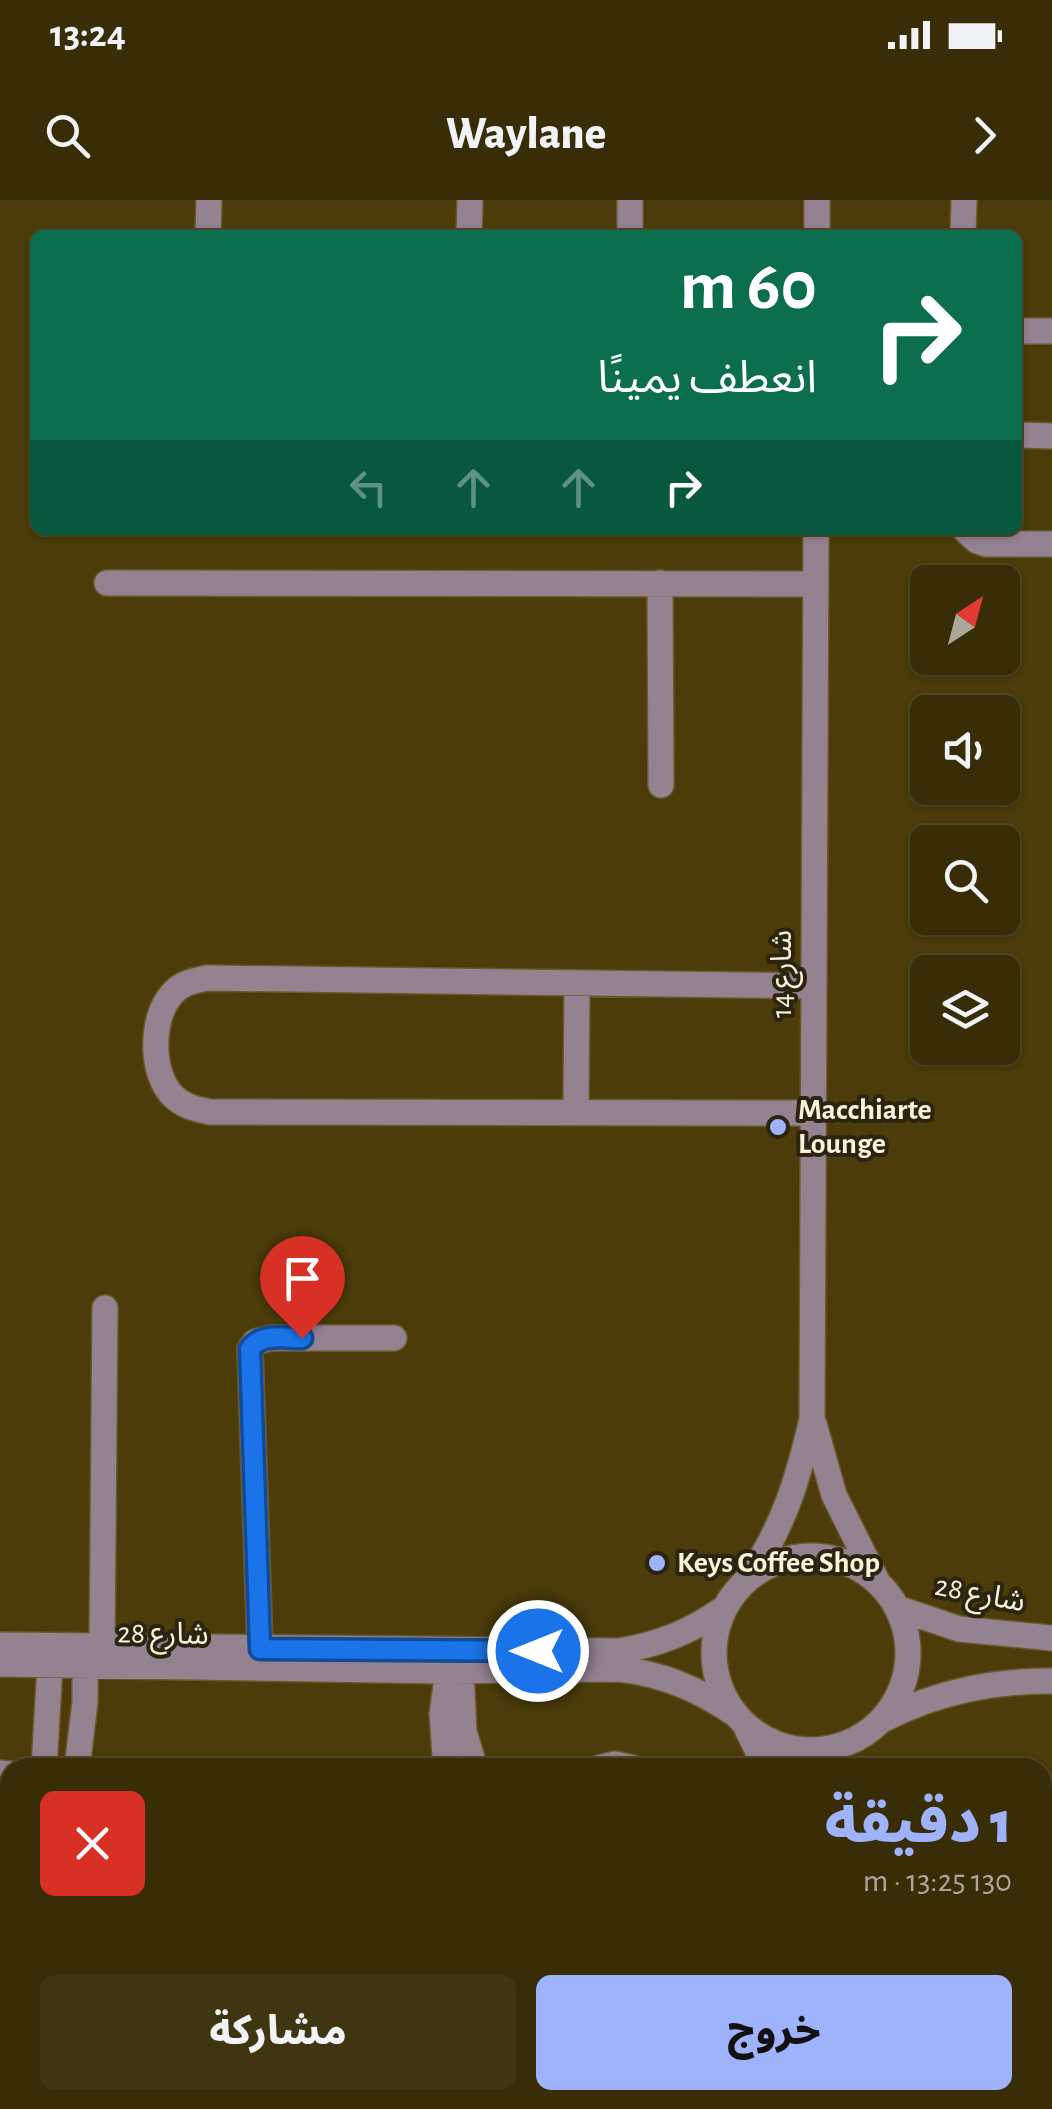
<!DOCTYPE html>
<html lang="ar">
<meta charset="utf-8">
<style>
:root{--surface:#382d07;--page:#3f3511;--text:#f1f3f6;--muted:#aba89b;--line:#524928;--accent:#9fb3fd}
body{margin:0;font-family:"Alegreya Sans","Noto Sans Arabic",sans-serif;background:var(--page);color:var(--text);direction:rtl;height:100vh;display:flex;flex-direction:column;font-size:38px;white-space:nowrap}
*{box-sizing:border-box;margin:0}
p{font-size:32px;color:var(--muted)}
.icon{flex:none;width:55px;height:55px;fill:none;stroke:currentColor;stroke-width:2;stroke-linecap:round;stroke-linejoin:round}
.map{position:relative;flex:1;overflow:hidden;direction:ltr}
.sheet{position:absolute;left:0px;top:1558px;width:1052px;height:352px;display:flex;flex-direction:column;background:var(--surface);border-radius:30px 30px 0 0;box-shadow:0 2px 8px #0004,0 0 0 2px var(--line);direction:rtl}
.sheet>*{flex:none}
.guide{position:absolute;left:30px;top:30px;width:992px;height:305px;border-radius:15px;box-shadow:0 2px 8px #0004,0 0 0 2px var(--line);direction:rtl;background:#0b6e4f;color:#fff;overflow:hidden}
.needle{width:65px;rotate:36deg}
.controls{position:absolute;left:910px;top:365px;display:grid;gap:20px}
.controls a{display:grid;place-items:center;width:110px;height:110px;border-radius:15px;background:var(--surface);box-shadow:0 2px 8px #0004,0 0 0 2px var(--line);font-size:50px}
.pin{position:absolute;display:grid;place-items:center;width:85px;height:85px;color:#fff;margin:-102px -42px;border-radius:50% 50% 50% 0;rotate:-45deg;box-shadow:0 0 10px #0007}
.pin .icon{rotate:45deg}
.me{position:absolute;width:110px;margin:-55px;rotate:270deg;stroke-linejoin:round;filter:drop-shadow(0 0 8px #0008)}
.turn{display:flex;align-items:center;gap:35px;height:210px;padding:0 40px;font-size:45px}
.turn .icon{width:130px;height:130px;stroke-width:2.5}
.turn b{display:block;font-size:70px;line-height:85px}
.lanes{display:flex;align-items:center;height:95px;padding:0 40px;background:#0003;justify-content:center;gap:50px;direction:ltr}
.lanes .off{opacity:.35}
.round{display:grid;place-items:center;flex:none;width:105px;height:105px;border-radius:15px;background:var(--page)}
.headline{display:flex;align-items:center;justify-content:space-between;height:170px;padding:0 40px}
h1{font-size:60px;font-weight:800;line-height:75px;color:var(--accent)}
.action{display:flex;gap:20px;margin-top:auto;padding:20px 40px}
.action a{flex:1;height:115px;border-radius:15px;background:var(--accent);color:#111;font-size:40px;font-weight:800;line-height:115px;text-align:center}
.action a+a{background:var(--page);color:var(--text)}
.status{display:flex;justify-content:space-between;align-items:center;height:70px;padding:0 50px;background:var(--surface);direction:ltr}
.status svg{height:28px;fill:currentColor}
header{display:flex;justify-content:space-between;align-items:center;height:130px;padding:0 40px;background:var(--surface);font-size:45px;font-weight:800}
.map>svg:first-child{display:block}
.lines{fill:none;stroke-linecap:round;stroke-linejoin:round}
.minor-casing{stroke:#67592a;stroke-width:28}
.minor{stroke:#948291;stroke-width:25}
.route-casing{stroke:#114b97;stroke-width:25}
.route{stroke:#1a73e8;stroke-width:18}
.poi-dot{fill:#9fb3fd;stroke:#2b2410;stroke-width:4}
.labels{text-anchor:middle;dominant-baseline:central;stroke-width:8;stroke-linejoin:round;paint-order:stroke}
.street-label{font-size:30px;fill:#faf2d9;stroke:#2b2410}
.poi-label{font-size:30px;font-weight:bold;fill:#faf2d9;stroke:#2b2410;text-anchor:start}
</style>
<div class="status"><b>13:24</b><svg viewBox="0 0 49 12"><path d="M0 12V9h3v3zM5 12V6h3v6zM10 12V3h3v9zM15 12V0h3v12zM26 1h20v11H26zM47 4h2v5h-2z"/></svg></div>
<header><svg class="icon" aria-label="forward" viewBox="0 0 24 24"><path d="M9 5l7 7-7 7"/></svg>Waylane<svg class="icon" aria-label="search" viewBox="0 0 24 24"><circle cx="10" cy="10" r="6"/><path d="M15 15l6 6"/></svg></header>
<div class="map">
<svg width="1052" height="1909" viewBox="0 0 1052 1909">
<rect width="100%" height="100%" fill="#4b3c09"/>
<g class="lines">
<defs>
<path id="minor" d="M208,35L209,0
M469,35L470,0
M630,35V0
M817,35V0
M963,35L964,0
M1018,131H1052
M1018,235L1052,236
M965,330L977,341L986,344H1052
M107,383L816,384
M660,383L661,585
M576,911L577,784
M814,913L210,912C197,909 185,907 174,897C150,875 150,818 172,794C181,783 193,781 207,778L814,786
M814,1224L834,1295L877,1381
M714 1453a97 97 0 1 1 194 0a97 97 0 1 1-194 0Z
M749,1377C784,1326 798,1279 812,1219L816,330
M897,1408L959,1429L1052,1438
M0,1445L618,1451C658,1445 690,1432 723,1409
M102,1447L105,1108
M260,1449L250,1149L255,1142L271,1138H394
M0,1464L448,1471L619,1469C663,1474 698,1489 735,1514
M461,1470L464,1532L475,1568
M884,1519C938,1492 991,1481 1052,1481
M747,1529L766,1568
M44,1568L50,1465
M77,1568L85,1502V1465
M446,1568L442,1514L448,1471
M599,1568L615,1564L633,1568
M0,1573L10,1574
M1042,1594L1052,1592
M755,1909L756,1900
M857,1909V1900"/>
</defs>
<use href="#minor" class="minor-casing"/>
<use href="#minor" class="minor"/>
</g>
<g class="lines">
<defs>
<path id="route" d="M302,1138C285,1138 260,1133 250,1149L260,1449L538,1451"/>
</defs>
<use href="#route" class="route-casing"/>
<use href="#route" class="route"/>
</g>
<g class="poi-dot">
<circle cx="778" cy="927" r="10"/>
<circle cx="657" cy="1363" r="10"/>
</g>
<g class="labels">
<g class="street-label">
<text transform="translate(782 774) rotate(-90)">شارع 14</text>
<text transform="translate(980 1394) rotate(11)">شارع 28</text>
<text transform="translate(163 1434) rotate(1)">شارع 28</text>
</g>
<g class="poi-label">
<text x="798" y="910">Macchiarte<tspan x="798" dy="34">Lounge</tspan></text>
<text x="677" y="1363">Keys Coffee Shop</text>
</g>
</g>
</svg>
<div class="controls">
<a><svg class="needle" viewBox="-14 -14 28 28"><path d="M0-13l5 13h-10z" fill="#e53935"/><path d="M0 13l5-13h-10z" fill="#aba89b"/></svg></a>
<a><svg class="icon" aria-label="sound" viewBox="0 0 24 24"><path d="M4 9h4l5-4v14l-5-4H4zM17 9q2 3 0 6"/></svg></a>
<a><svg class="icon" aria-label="search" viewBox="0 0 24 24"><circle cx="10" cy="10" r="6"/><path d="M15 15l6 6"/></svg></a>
<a><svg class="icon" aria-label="layers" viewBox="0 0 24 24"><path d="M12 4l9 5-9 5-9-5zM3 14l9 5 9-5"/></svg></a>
</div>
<div class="pin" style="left:302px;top:1138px;background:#d93025"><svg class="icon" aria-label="arrive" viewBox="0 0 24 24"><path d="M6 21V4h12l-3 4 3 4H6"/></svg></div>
<svg class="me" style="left:538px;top:1451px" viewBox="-20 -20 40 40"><circle r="17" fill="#1a73e8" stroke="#fff" stroke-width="3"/><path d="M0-11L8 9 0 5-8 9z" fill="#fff"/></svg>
<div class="guide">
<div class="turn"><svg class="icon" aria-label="right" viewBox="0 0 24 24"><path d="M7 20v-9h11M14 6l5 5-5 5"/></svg><div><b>60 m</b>انعطف يمينًا</div></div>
<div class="lanes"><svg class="icon off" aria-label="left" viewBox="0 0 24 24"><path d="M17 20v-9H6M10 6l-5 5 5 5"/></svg><svg class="icon off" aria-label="ahead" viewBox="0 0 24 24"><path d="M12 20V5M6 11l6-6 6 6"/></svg><svg class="icon off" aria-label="ahead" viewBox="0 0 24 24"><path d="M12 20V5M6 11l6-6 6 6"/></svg><svg class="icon" aria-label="right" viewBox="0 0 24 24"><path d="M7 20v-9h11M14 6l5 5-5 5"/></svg></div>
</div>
<section class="sheet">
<div class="headline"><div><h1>1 دقيقة</h1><p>130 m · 13:25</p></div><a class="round" style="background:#d93025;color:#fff"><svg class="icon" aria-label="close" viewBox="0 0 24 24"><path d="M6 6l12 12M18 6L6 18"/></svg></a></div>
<div class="action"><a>خروج</a><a>مشاركة</a></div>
</section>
</div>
